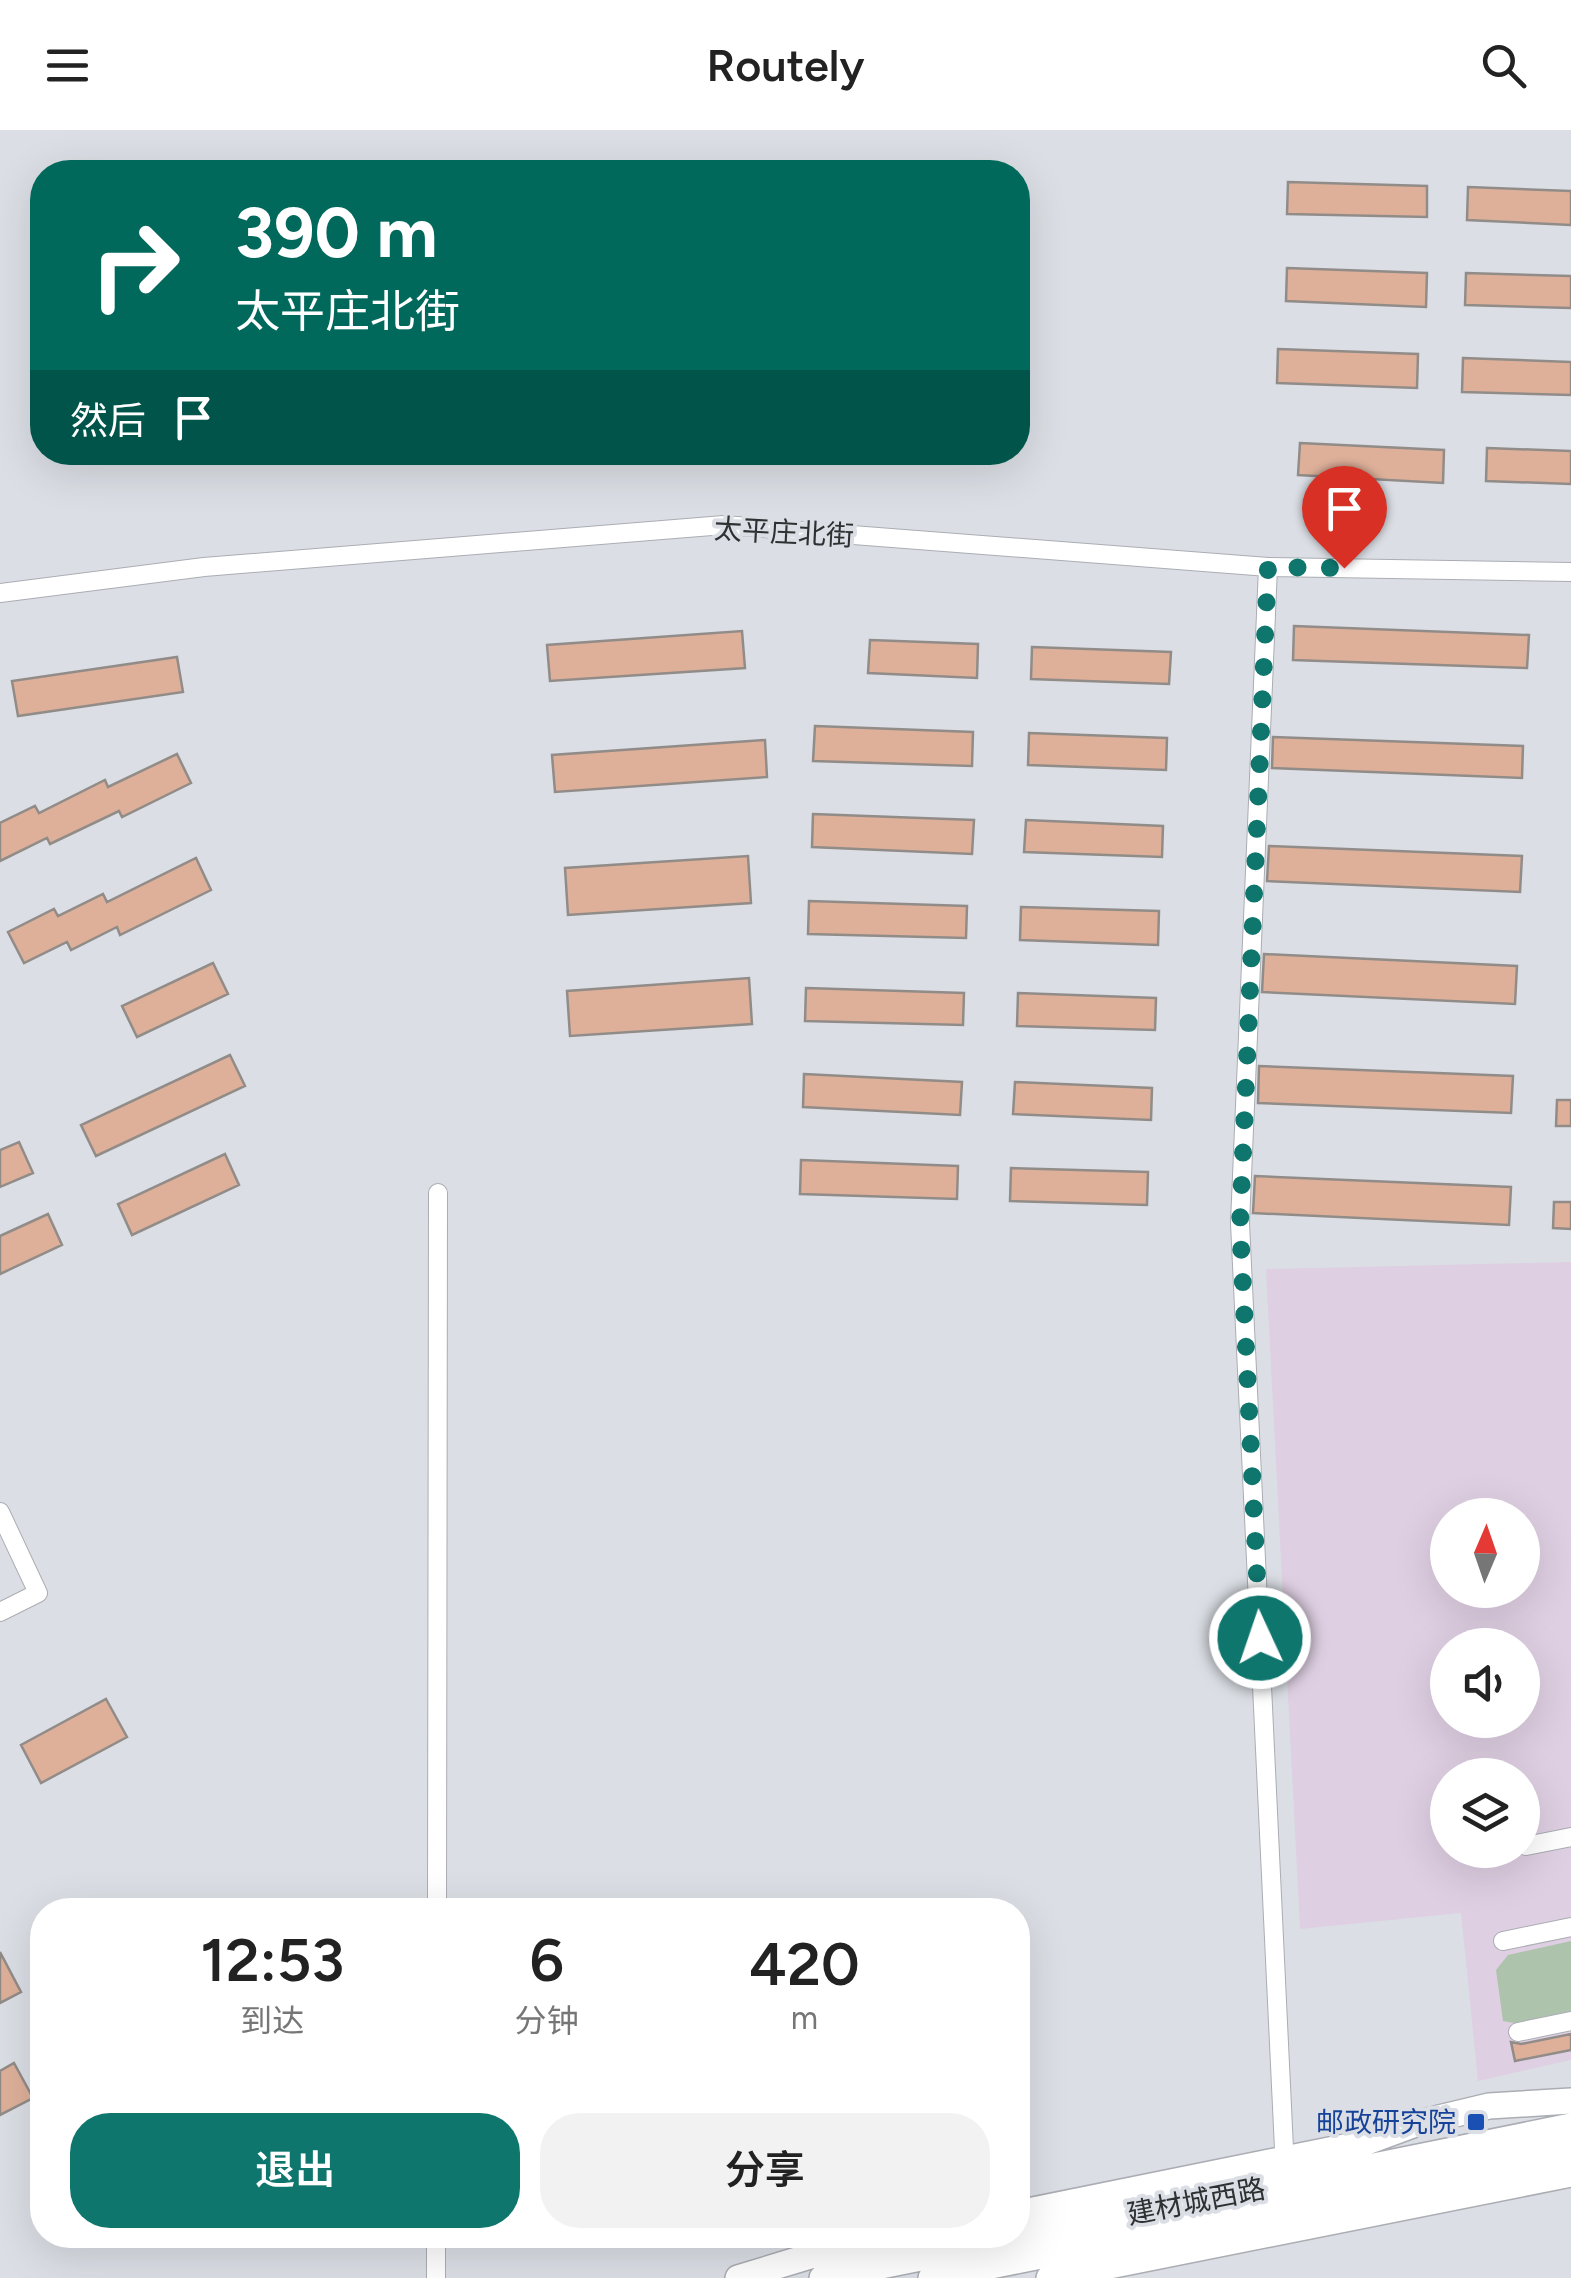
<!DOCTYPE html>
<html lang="zh">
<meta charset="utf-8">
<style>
:root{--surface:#fff;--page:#f2f2f2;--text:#222;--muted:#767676;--accent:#0f766e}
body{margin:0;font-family:Figtree,"Noto Sans SC",sans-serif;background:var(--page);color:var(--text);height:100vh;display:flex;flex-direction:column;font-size:38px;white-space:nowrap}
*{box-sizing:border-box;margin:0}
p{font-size:32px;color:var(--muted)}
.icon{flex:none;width:55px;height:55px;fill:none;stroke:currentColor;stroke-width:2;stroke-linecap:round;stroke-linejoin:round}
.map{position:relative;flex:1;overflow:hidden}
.details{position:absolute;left:30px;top:1768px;width:1000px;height:350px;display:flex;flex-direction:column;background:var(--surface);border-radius:40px;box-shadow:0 10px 40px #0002}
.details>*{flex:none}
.top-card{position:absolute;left:30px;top:30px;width:1000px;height:305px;border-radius:40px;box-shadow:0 10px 40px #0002;background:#00695c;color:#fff;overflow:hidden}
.needle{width:65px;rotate:2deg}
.buttons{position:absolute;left:1430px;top:1368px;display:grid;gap:20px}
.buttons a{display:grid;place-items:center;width:110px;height:110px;border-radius:50%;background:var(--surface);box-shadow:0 10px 40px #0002;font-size:50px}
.pin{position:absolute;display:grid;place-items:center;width:85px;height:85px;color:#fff;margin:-102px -42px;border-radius:50% 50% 50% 0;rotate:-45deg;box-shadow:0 0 10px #0007}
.pin .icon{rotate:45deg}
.me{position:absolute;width:110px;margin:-55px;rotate:357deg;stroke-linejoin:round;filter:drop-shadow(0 0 8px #0008)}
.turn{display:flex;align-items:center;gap:35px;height:210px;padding:0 40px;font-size:45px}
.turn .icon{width:130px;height:130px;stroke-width:2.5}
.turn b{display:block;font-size:70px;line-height:85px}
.then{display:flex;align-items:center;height:95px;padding:0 40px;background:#0003;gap:20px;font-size:38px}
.eta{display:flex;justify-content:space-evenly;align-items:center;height:170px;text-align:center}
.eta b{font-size:60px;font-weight:600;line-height:70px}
.cta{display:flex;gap:20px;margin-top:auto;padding:20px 40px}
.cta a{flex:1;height:115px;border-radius:40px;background:var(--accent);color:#fff;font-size:40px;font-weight:600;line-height:115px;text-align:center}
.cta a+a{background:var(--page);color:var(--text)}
header{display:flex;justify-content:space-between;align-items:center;height:130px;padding:0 40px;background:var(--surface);font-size:45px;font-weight:600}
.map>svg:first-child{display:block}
.education{fill:#decfe2;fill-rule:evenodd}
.green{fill:#aec3ab}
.building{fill:#deb09a;stroke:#928c89;stroke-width:2.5}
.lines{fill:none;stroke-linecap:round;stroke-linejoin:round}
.street-casing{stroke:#aaadb3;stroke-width:20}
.secondary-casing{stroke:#aaadb3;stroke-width:28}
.street{stroke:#fff;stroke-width:18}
.secondary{stroke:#fff;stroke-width:25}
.route{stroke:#0f766e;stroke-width:18;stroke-dasharray:0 32.4}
.transit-dot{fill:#1a4fb4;stroke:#dbdfe5;stroke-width:4}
.labels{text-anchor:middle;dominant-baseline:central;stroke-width:8;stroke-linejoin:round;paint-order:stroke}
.street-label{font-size:28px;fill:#2e3032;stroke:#dbdfe5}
.transit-label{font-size:28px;fill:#164399;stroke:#dbdfe5;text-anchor:end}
</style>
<header><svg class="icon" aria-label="menu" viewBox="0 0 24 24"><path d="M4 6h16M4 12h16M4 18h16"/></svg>Routely<svg class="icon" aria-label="search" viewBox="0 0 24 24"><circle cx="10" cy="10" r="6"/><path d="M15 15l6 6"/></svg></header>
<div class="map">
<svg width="1571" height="2148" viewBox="0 0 1571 2148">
<rect width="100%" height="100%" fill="#dbdfe5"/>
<path class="education" d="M1571,1132V1930L1478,1951L1461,1783L1300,1799L1266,1139ZM1448,1385H1522V1460H1448ZM1448,1515H1522V1590H1448ZM1448,1645H1522V1720H1448Z"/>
<path class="green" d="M1571,1811V1881L1514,1893L1503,1891L1496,1840L1508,1825Z"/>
<path class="building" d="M1288,52L1427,56V87L1287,84Z
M1468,57L1571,61V95L1467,90Z
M1287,138L1427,143L1426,177L1286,171Z
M1466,143L1571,146V178L1465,175Z
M1278,219L1418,224L1417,258L1277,253Z
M1463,228L1571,232V265L1462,262Z
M1300,313L1444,320L1443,353L1298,345Z
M1487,318L1571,321V354L1486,351Z
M1294,496L1529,505L1527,538L1293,530Z
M742,501L745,538L550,551L547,515Z
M870,510L978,514L977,548L868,543Z
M1032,517L1171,522L1169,554L1031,549Z
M177,527L183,562L18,586L12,551Z
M815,596L973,602L972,636L813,631Z
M1029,603L1167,608L1166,640L1028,635Z
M1273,607L1523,616L1522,648L1272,638Z
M765,610L767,647L555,662L552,625Z
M177,624L191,653L122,687L119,681L50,714L47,708L0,731V693L35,676L39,683L105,650L108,657Z
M813,684L974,690L972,724L812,717Z
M1026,690L1163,696L1162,727L1024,722Z
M1269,716L1522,726L1520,762L1267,751Z
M748,726L751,773L568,785L565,738Z
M196,728L211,760L120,805L117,797L71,820L67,812L24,833L8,802L54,779L58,786L103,764L107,772Z
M809,771L967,776L966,808L808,804Z
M1021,777L1159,781L1158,815L1020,810Z
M1264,824L1517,836L1515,874L1262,862Z
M213,833L228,864L137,907L122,876Z
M749,848L752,894L570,906L567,861Z
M806,858L964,863L963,895L805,891Z
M1018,863L1156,868L1155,900L1017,896Z
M230,925L245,956L96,1026L81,995Z
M1259,936L1513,946L1511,983L1258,973Z
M804,944L962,952L960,985L803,977Z
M1015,952L1152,958L1151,990L1013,984Z
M1557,970H1571V996H1556Z
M19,1012L33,1043L0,1057V1020Z
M225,1024L239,1055L132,1105L118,1074Z
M801,1030L958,1036L957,1069L800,1064Z
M1011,1038L1148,1042L1147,1075L1010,1071Z
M1255,1046L1511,1057L1509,1095L1253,1083Z
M1554,1072H1571V1099L1553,1098Z
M48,1084L62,1115L0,1144V1106Z
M106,1569L127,1607L41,1653L21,1615Z
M0,1822L21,1862L0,1873Z
M1571,1904V1920L1515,1931L1511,1912L1521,1914Z
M14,1933L33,1968L0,1985V1941Z"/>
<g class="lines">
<defs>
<path id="street" d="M1268,437L1240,1093L1285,2040
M0,463L204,437L724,395L1268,437L1571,442
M0,1382L38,1463L0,1482
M1526,1716L1571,1707
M437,1780L438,1063
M1503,1811L1571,1797
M1518,1902L1571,1891
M436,2148V2105"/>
<path id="secondary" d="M1018,2083L1364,2013L1418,1993L1489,1976L1571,1971
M738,2148L810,2126L908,2105
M822,2148L1571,1996
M931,2148L1571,2020
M1049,2148L1571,2044"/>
</defs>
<use href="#street" class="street-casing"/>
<use href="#secondary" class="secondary-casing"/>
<use href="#street" class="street"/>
<use href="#secondary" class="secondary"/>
</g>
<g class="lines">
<path class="route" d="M1260,1508L1240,1094L1268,437L1344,438"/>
</g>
<rect class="transit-dot" x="1466" y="1982" width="20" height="20" rx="5"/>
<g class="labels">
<g class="street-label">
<text transform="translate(784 402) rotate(3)">太平庄北街</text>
<text transform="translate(1196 2071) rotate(-11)">建材城西路</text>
</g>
<g class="transit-label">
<text x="1456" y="1992">邮政研究院</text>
</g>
</g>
</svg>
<div class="buttons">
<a><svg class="needle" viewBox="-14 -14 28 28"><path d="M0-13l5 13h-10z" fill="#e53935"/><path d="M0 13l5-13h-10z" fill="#767676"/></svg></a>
<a><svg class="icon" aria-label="sound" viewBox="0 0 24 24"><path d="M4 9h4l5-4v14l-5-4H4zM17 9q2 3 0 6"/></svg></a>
<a><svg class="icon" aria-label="layers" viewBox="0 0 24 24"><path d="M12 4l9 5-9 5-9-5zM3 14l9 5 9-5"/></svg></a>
</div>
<div class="pin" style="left:1344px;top:438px;background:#d93025"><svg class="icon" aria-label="arrive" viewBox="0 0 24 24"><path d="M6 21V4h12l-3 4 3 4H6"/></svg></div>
<svg class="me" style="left:1260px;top:1508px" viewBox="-20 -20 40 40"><circle r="17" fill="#0f766e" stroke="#fff" stroke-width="3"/><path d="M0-11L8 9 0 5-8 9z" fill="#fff"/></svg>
<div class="top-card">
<div class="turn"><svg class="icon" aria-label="right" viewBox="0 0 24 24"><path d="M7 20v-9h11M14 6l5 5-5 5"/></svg><div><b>390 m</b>太平庄北街</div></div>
<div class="then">然后<svg class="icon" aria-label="arrive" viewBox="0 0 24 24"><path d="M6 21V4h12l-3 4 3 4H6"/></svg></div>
</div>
<section class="details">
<div class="eta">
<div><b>12:53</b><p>到达</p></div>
<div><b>6</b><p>分钟</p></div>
<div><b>420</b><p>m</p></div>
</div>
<div class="cta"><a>退出</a><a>分享</a></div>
</section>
</div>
